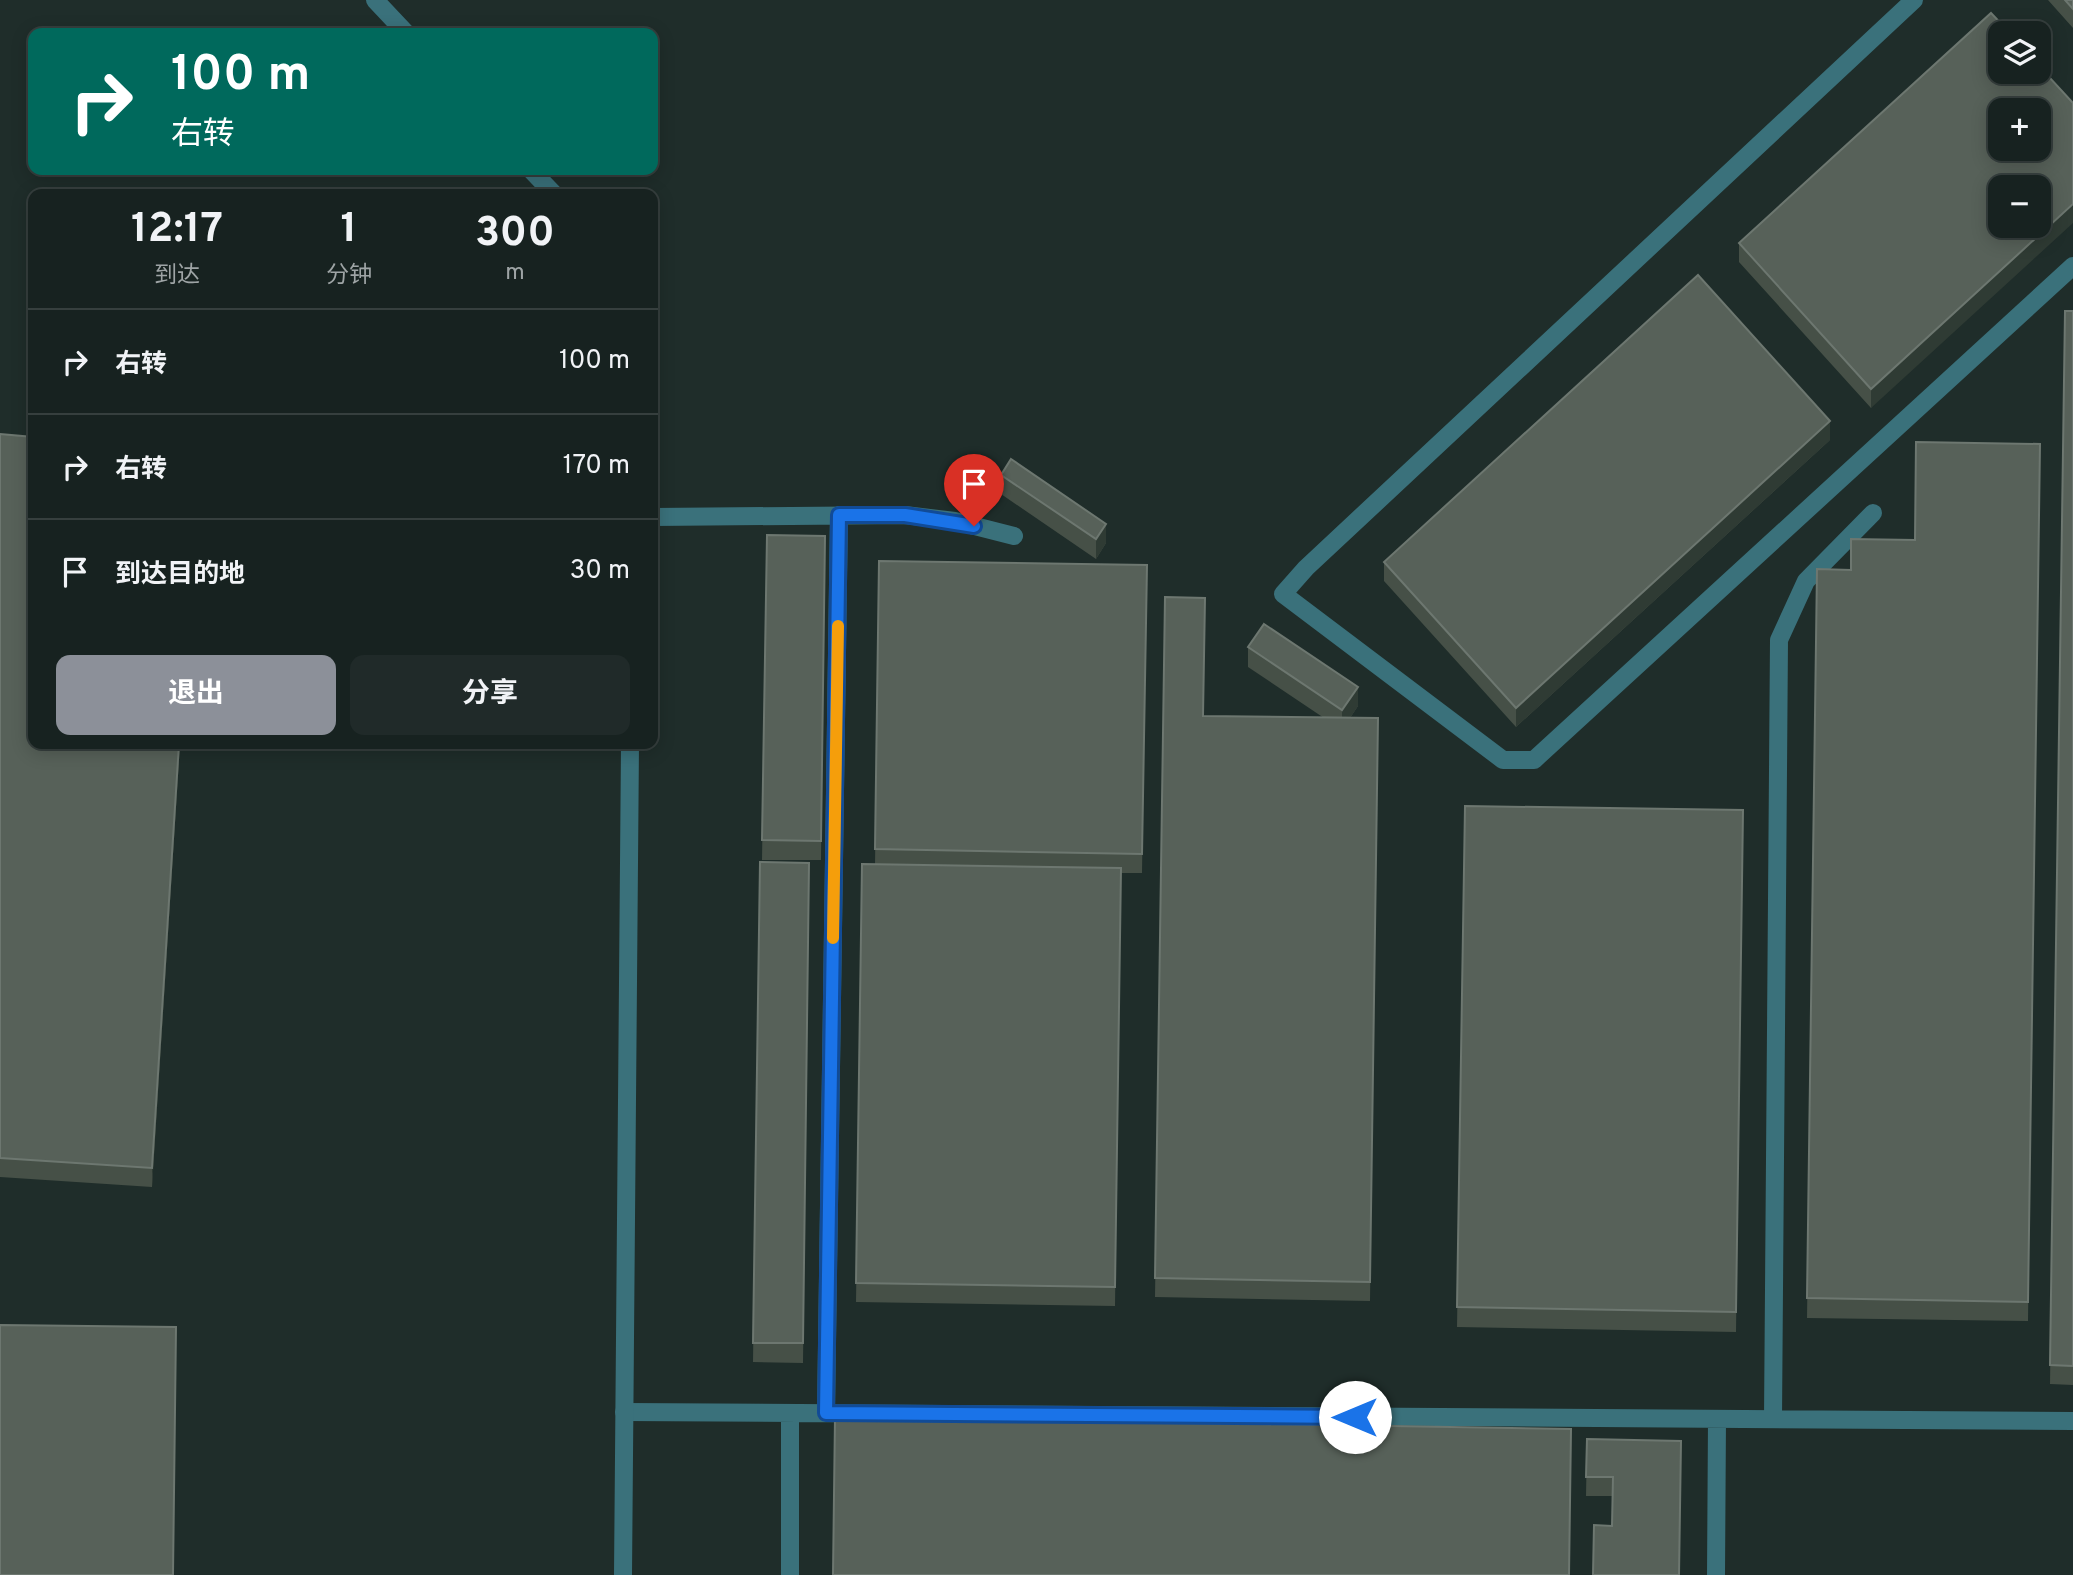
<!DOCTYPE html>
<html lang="zh">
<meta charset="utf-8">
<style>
:root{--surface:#172220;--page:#202a29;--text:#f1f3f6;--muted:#9ea4a5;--line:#363f3e;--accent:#8c9099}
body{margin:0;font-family:Overpass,"Noto Sans SC",sans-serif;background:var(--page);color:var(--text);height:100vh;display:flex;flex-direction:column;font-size:26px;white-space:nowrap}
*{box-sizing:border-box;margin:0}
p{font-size:23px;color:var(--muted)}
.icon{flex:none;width:38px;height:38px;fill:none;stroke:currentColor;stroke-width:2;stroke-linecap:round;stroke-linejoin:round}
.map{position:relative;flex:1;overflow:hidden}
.details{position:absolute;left:28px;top:189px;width:630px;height:560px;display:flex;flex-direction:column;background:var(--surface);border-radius:14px;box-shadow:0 4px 18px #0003,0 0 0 2px var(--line)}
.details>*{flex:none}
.banner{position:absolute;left:28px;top:28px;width:630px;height:147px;border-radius:14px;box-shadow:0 4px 18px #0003,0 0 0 2px var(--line);background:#00695c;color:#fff;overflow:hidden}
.buttons{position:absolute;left:1988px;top:21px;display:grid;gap:14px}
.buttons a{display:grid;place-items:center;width:63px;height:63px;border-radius:14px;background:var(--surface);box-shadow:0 4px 18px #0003,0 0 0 2px var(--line);font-size:35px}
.pin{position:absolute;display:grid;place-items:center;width:60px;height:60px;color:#fff;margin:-72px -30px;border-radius:50% 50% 50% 0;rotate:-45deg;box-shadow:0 0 7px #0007}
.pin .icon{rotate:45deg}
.me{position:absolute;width:77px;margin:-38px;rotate:270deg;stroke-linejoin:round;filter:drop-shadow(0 0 5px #0008)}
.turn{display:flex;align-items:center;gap:24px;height:147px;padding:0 28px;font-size:32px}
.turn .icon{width:91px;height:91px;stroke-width:2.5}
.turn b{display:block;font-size:49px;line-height:60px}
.eta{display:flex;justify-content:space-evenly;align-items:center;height:119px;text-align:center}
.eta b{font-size:42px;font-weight:700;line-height:49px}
.button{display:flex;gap:14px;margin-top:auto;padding:14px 28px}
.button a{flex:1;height:80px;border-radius:14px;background:var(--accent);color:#fff;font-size:28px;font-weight:700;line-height:80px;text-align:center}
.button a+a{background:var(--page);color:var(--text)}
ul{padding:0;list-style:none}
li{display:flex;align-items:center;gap:21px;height:105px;padding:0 28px;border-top:2px solid var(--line)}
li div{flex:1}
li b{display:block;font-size:26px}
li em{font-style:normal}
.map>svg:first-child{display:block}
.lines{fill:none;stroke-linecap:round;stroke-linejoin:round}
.lane{stroke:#3a717b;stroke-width:18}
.street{stroke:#3a717b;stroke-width:18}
.wall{fill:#465047}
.shaded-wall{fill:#2f3b34}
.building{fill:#576159;stroke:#6d7770;stroke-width:2;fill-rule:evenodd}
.route-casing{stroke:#114b97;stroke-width:18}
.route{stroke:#1a73e8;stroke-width:12}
.slow{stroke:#f59e0b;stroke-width:12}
</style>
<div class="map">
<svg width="2073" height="1575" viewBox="0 0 2073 1575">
<rect width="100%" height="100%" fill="#1f2d2a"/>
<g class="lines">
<path class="lane" d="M1914,0L1306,568L1283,594L1503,760H1534L2073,266
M653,517L905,515L955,521L1014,536
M624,1412L2073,1421
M826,1413L839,515
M1773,1419L1779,640L1806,581L1873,513
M790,1575V1413
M1716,1575L1717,1419"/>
<path class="street" d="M375,0L406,33
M531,170L554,194
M623,1575L630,744"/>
</g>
<path class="wall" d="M2048,0H2073V28Z
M2073,103L1871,408L1739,262V243Z
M2065,311H2073V1385L2050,1384Z
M0,434L180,744L152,1187L0,1177Z
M1830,440L1516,727L1384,581V562Z
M2040,444L2028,1321L1807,1318L1817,569L1851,570L1915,540Z
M1001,475L1106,543L1096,559L1001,494Z
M767,535L825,536L821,860H762Z
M879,561L1147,565L1142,873H1121L1115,1306L856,1302L862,864L875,865Z
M1165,597L1203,716L1324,718L1248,667V647L1358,706L1350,718H1378L1370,1301L1155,1297Z
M1465,806L1743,810L1736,1332L1457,1327Z
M760,862L809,863L803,1363L753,1362Z
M1587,1439L1681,1441L1612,1526V1496H1586Z"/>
<path class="shaded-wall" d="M2073,204V223L1871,408V389Z
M1830,421V440L1516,727V708Z
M1106,524V543L1096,559V539Z
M1358,687V706L1342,730V710Z
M179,744H180L152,1187V1168Z"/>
<path class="building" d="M2065,0H2073V9Z
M1991,13L2010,33H2000V72H2039V66L2073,103V204L1871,389L1739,243ZM2000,110H2039V149H2000ZM2000,187H2039V226H2000Z
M1698,275L1830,421L1516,708L1384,562Z
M2065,311H2073V1366L2050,1365Z
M0,434L33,437V744H179L152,1168L0,1158Z
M1916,442L2040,444L2028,1302L1807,1298L1817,569L1851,570V539L1915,540Z
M1011,459L1106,524L1096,539L1001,475Z
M767,535L825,536L821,841L762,840Z
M879,561L1147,565L1142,854L875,849Z
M1165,597L1205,598L1203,716L1378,718L1370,1282L1155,1278Z
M1264,624L1358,687L1342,710L1248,647Z
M1465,806L1743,810L1736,1312L1457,1307Z
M760,862L809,863L803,1343H753Z
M862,864L1121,868L1115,1287L856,1283Z
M0,1325L176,1327L173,1575H0Z
M835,1417L1571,1429L1569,1575H833Z
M1587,1439L1681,1441L1679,1575H1593L1594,1525L1612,1526L1613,1477H1586Z"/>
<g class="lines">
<defs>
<path id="route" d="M974,526L905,515H839L826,1413L1355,1417"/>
</defs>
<use href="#route" class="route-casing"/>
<use href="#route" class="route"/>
<path class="slow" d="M833,938L838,626"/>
</g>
</svg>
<div class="buttons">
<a><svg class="icon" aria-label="layers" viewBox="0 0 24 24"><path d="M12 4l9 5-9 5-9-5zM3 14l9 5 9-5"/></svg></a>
<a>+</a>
<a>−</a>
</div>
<div class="pin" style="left:974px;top:526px;background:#d93025"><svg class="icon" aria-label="arrive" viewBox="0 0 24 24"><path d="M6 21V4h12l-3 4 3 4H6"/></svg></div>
<svg class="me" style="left:1355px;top:1417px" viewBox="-20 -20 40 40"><circle r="19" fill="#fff"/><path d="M0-13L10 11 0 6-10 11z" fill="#1a73e8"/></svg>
<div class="banner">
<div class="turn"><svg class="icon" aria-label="right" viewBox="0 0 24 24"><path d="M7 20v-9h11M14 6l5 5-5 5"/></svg><div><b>100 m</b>右转</div></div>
</div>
<section class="details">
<div class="eta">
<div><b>12:17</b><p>到达</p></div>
<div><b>1</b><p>分钟</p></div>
<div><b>300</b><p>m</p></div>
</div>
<ul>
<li><svg class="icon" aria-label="right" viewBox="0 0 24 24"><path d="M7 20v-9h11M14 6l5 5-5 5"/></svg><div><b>右转</b></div><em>100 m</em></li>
<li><svg class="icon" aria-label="right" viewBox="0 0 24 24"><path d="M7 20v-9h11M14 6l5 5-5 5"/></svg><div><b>右转</b></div><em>170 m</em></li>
<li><svg class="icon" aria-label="arrive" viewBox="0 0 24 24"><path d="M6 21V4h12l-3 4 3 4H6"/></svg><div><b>到达目的地</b></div><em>30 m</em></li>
</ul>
<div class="button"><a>退出</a><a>分享</a></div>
</section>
</div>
